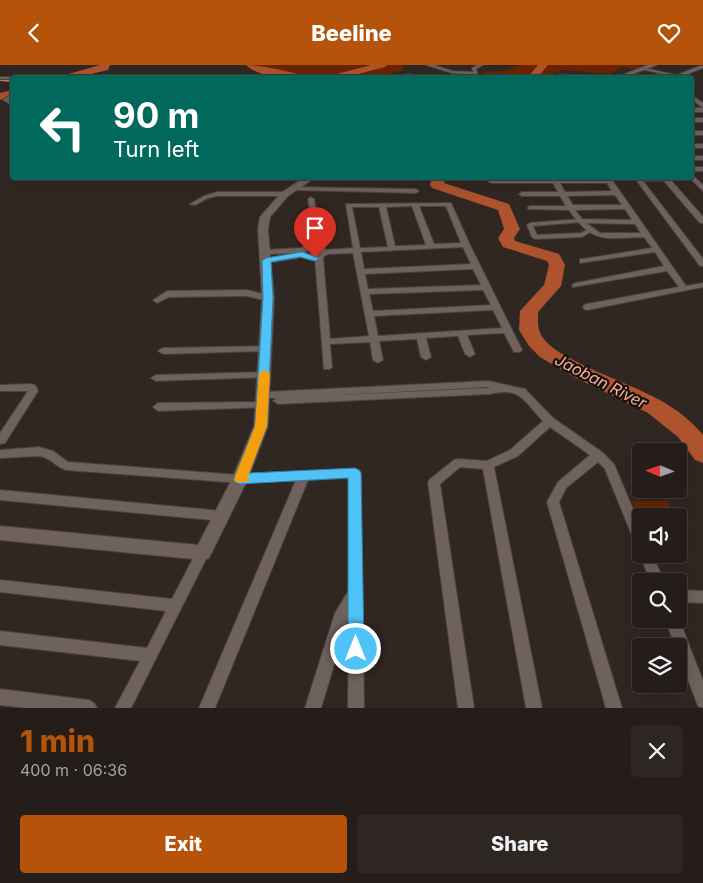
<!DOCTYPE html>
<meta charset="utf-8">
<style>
:root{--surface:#251d1a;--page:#2d2623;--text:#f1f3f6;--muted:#a3a2a2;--line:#423b39;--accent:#b45309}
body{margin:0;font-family:Inter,sans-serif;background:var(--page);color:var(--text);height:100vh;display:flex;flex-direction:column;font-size:19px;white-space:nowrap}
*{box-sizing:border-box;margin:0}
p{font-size:16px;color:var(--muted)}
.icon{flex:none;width:28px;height:28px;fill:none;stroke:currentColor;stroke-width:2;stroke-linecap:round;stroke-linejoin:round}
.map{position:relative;height:643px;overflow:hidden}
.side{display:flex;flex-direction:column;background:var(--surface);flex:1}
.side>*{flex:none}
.banner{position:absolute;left:10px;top:10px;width:684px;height:105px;border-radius:5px;box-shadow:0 5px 20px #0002,0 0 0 1px var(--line);background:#00695c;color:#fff;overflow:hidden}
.needle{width:32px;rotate:272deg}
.controls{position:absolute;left:632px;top:378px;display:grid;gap:10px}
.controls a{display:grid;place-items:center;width:55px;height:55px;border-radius:5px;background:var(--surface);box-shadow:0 5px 20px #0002,0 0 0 1px var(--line);font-size:25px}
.pin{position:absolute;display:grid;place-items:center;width:42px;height:42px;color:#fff;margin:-51px -21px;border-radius:50% 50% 50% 0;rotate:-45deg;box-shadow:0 0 5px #0007}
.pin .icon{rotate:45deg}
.me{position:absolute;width:55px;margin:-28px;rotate:0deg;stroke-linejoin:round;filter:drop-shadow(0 0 4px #0008)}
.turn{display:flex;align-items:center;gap:18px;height:105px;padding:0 20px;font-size:22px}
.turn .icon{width:65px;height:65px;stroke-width:2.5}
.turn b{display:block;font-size:35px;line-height:42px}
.round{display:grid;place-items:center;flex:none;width:52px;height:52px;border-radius:5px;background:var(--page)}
.headline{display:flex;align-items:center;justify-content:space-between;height:85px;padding:0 20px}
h1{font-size:30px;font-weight:800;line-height:38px;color:var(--accent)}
.button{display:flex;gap:10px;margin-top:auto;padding:10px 20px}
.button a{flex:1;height:58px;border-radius:5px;background:var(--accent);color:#fff;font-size:20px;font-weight:800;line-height:58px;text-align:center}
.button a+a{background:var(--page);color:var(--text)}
header{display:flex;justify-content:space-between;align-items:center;height:65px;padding:0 20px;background:var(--accent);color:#fff;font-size:22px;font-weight:800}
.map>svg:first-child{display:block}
.green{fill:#6a2402}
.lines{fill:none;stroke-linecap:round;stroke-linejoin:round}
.stream{stroke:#c07e64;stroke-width:2}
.river{fill:#ae532e;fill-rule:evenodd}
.pedestrian-casing{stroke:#4b423f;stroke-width:2}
.minor-casing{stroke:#4b423f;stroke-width:2}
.tertiary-casing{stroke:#4b423f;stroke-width:2}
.pedestrian{fill:#6f625d;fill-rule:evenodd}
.minor{fill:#6f625d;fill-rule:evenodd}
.tertiary{fill:#6f625d;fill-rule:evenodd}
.route{fill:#4fc3f7;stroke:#337fa1}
.slow{fill:#f59e0b}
.labels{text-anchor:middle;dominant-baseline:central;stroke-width:4.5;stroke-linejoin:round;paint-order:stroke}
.water-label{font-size:16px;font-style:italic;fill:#f9af92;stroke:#16110f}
</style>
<header><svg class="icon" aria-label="back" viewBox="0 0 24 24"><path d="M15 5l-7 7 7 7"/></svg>Beeline<svg class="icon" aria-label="heart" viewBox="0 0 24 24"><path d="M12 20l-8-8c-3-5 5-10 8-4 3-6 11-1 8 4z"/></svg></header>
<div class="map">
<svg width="703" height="643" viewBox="0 0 703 643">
<rect width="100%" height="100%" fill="#312722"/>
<path class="green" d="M246,0H407L402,1V6L394,7L387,12C344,12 292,19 252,5L251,2Z
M520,0H637L644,3L639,5L622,2L609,9L562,5L551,10L540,12H518L509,9L512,12C502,12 488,14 481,7L503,6Z
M632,436H668L674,451H641V460Z"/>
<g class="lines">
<path class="stream" d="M0,15L12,16"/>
<path class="river" d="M100,0H110L108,5L79,12H64L65,10Z
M246,0C262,0 286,6 302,10L303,12C286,14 260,13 246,0Z
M371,0H387L385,2L347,12H332L333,10Z
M538,0H548L538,12H528Z
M12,25V31L0,35V28Z
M432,112H446L444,118L509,139L520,164L514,173L515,176L559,189L565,200L561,221L538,247C538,256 537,265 543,273C552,285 568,292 581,299C622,320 673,332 703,370V398L695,395L678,372L648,348L574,312L540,292L529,281L519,265L520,246L544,220L549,200L547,196L503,182L498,173L504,164L498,145L432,123L430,120Z"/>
<defs>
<path id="pedestrian" d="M580,154L582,155V157L533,161L537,170L581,168L589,164L592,166L582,172L535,174L532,172L527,160L530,158Z"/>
<path id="minor" d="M426,0H433L452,6L473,7L472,3L478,0H483L476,4L479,12H475L474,10L452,8Z
M700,1H703V3L680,12H674L642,4L644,3L677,10Z
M407,9L424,11L426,12L405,11Z
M559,9L581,11L583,12L557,11Z
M0,12H14L12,14H0Z
M10,30H12V33L10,35L12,36V40L3,35Z
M691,30L703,38V43L691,34Z
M691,43H703V47H691Z
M691,53H703V57H691Z
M691,66H703V70H691Z
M691,79H703V83H691Z
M691,91H703V95H691Z
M691,102H703V106H691Z
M691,109L703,120V126L689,112H691Z
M404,112L401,114L353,115L350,113Z
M550,112H556L557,114H604L603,112H610L686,221L703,218V222L587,245L584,244L583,242L584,240L587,239L679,222L667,206L573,222L572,220L576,218L664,201L655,187L580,198V194H583L652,183L644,172C606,173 593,180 569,145L528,144V142L530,141H566L560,131H522L519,129L522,127H558L553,118H491L488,116L491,114H551ZM560,118H607L612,126L565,127ZM615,130L622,140H573L567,131ZM625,144L632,155L582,154L575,145ZM586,158L635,159L641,168H600Z
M634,112H668L703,152V158H700L664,116H643L703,194V201H700Z
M294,122L416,124L419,126L416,128L292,125V123Z
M217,127H285L288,129L285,131H217L208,133L195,140L190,139L204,131Z
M311,132L314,134L323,181L326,185L353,183L346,139L451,138L470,180L522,285L520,287H514L504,268L467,270L475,289L470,292L465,289L458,271L426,273L431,292L426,295L421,292L417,274L379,276L383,295L378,298L373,295L370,277L330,279L332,302L330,304H324L315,194L311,195L299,191L298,188L265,189L261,187L265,185L301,183L311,179H315L308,134ZM412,141L426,180L395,181L386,142ZM419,141H446L461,178L434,179ZM352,142H379L388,182L360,183ZM463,182L471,199L364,204L361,187ZM312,183L319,185L320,188L312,190L306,188V186ZM353,188L369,271L330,274L323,192L328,189ZM473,204L481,220L368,224L365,209ZM483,225L491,240L373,246L369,229ZM493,245L502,263L378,271L374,251Z
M295,189L299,191L298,193L266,198L262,196L266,194Z
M247,225L271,231L272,233L268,236L247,231L169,232L157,238L153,235L167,226Z
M266,281L271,284L269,286L163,289L158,286L163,283Z
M265,307L270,310L268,312L156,316L151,313L156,310Z
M488,316L525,324L553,353L602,387L614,399L641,463V483L637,482L635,478L605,404L598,397L566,423L559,437L622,643H606L547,437L558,417L590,390L550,362L518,391L494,402L542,643H526L483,404L460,402L440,419L474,643H458L428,417L430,414L454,395L458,394L487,396L510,385L543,356C523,335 521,322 490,329L278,339L273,336L277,333H264L259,330L264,327ZM488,322L490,323L320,331Z
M31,319L35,320L38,326L5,378L0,379V368L28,326H0V320Z
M263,337L268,340L267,342L158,346L153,342L158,338Z
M39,382L53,386L68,397L240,410L355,404L359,405L361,408L364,643H348L349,550L321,643H305L335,548L349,525V413L308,415L215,643H199L296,415L240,418L66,405C56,402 50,392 39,391L0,393V385Z
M0,425L222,446L226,448L228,451L226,454L222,456L0,435Z
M203,483L208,484L209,488L131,643H115L140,596L0,580V566L147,583L166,546L0,527V515L172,534L198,484Z
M641,486V489H652L664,516H650L640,489Z
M679,525L703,526V538L679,537Z
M665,554H679L703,616V643L698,641L679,591V581H675Z
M0,624L89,635L94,638L97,643H27L0,640Z"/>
<path id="tertiary" d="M648,0H657L625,12H617Z
M305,112H316L288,131L270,152L268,164L274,233L268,361L248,414L209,493L203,495L0,475V461L198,480L232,414L254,361L262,233L258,164L260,152L282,127Z"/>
</defs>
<use href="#pedestrian" class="pedestrian-casing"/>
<use href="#minor" class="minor-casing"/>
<use href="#tertiary" class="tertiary-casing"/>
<use href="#pedestrian" class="pedestrian"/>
<use href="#minor" class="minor"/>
<use href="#tertiary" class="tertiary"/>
</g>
<path class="route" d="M302,187L320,193L315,196L300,192L271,197L273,233L267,361L249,408L355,403L359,405L361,408L364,584L362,589L356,592L350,589L348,584V413L240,419L235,417L234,414L255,361L263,233L262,196L266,193Z"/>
<path class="slow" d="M265,305L270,308L267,361L248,411L249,414L248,417H235L234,414L255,361L259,308Z"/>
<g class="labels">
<g class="water-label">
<text transform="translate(601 316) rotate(27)">Jaoban River</text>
</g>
</g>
</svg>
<div class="controls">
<a><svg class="needle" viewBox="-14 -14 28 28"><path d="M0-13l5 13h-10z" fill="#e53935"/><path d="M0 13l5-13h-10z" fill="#a3a2a2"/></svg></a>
<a><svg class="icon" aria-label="sound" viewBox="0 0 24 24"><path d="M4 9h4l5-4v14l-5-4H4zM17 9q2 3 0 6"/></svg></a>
<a><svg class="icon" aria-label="search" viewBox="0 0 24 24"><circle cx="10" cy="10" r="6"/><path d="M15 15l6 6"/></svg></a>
<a><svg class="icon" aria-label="layers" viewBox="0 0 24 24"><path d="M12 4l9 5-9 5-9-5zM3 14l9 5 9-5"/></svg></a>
</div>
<div class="pin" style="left:315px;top:193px;background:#d93025"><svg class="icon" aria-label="arrive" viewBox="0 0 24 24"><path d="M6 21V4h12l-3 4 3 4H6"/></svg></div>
<svg class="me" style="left:356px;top:584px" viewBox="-20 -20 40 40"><circle r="17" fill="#4fc3f7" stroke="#fff" stroke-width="3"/><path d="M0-11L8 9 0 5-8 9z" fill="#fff"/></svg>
<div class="banner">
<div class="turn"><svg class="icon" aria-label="left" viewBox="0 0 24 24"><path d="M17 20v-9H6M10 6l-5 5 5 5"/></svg><div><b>90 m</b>Turn left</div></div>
</div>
</div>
<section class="side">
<div class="headline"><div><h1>1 min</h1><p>400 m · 06:36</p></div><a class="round"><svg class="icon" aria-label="close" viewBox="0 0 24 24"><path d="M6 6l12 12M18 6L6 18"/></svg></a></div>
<div class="button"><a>Exit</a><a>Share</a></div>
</section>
